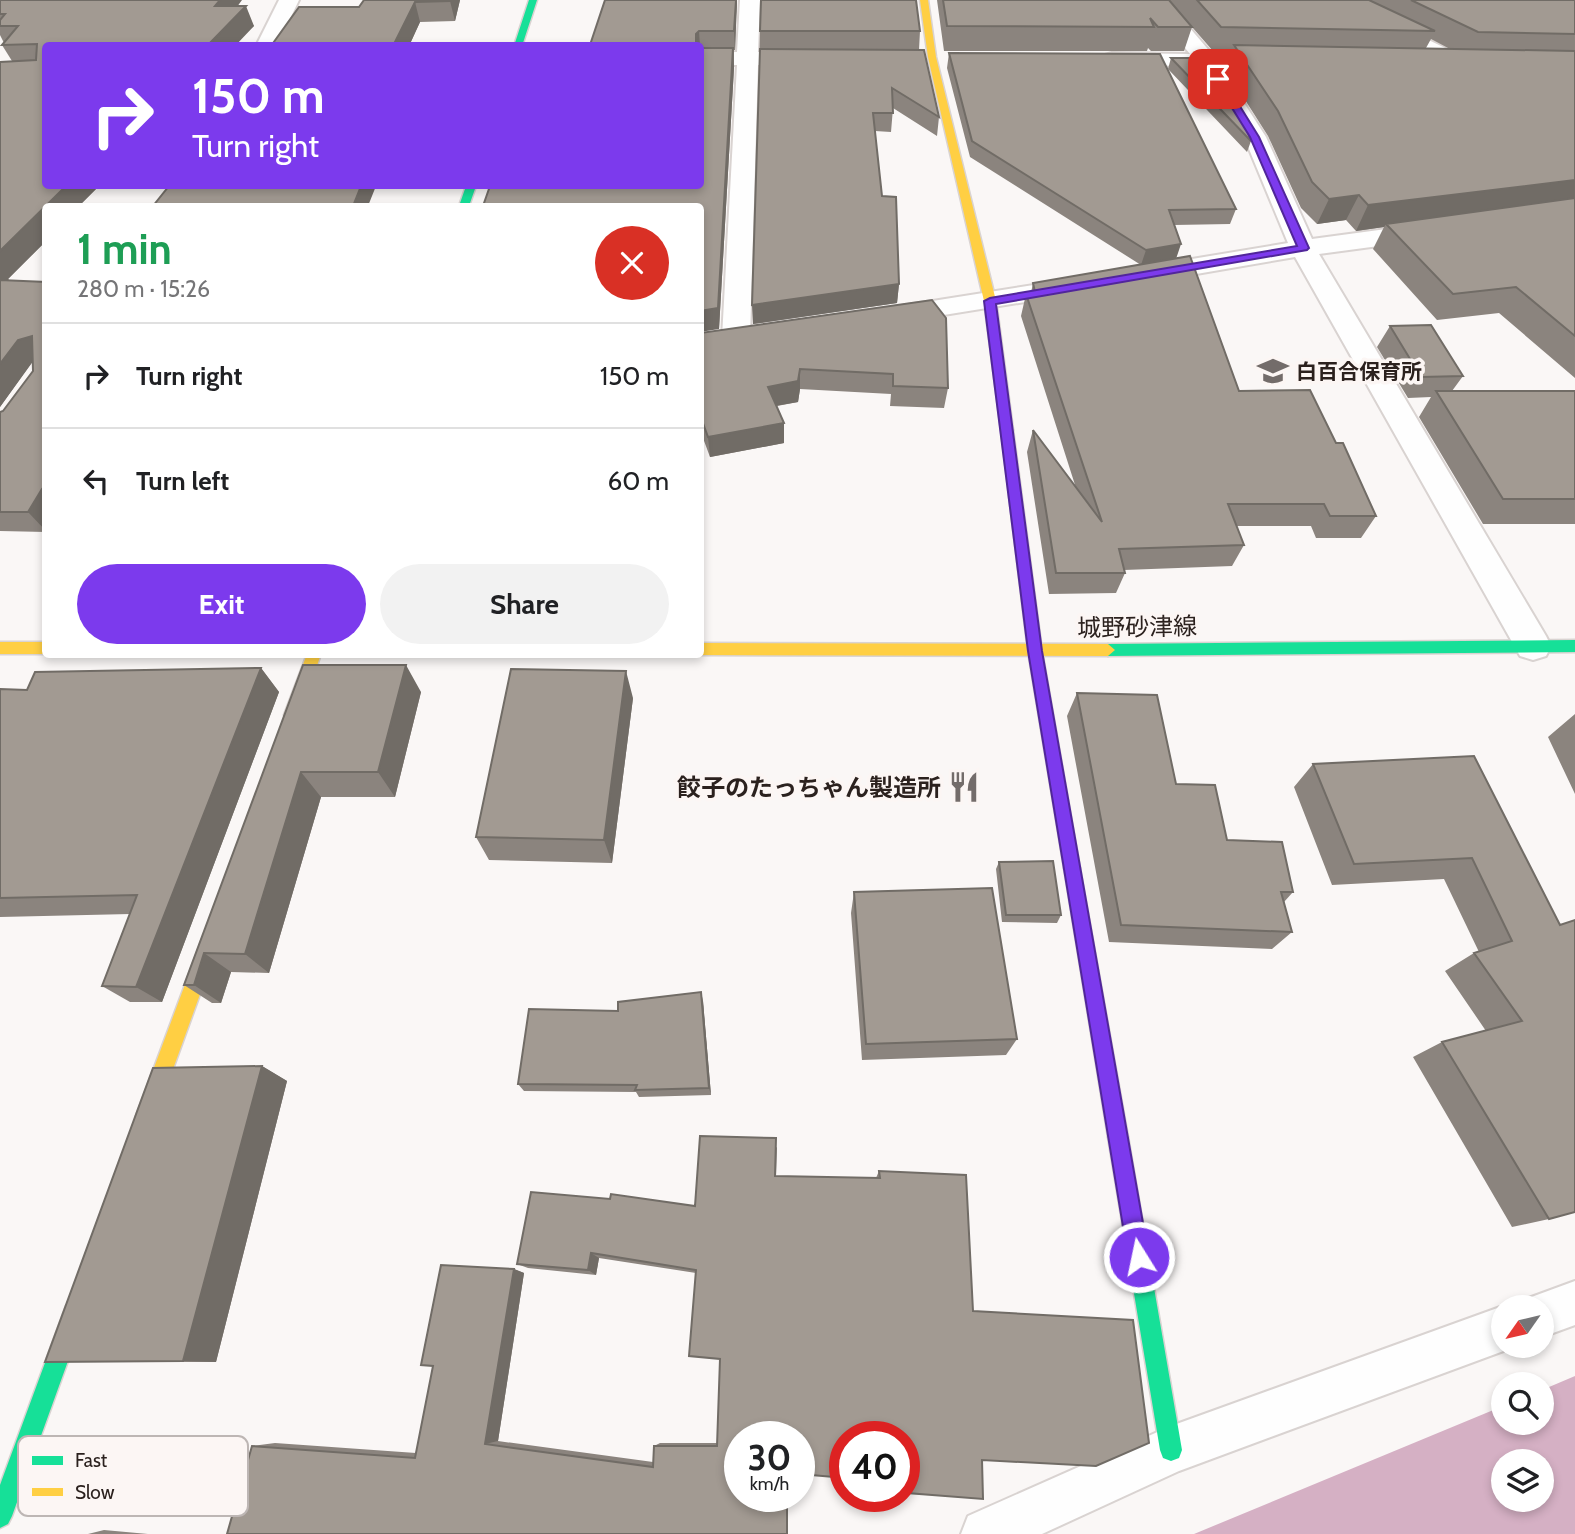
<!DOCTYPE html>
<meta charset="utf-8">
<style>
:root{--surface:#fff;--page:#f2f2f2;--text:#202124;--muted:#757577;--line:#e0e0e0;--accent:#7c3aed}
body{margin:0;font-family:Cabin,"Noto Sans JP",sans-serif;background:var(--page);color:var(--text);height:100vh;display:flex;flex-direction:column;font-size:26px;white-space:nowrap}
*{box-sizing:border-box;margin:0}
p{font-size:23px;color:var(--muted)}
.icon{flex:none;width:38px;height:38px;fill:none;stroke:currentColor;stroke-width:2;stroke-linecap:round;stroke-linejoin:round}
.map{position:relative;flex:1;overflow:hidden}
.details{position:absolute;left:42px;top:203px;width:662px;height:455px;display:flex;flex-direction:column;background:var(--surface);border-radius:7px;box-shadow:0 4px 10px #0003}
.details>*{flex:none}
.guide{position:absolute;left:42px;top:42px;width:662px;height:147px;border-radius:7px;box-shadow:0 4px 10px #0003;background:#7c3aed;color:#fff;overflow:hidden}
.needle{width:46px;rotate:236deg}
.tools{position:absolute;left:1491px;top:1295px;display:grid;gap:14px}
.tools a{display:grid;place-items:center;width:63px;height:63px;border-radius:50%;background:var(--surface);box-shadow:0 4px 10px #0003;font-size:35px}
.speed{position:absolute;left:724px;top:1421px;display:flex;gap:14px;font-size:35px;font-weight:700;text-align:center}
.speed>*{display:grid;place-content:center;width:91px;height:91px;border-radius:50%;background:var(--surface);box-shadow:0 4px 10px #0003;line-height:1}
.speed small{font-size:18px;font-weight:400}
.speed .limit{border:10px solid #d22;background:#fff;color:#111}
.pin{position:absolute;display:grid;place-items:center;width:60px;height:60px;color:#fff;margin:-30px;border-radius:14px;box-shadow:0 4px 10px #0006}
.me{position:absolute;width:77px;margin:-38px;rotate:350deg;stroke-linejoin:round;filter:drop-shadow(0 0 5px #0008)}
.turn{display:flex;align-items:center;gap:24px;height:147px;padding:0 35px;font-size:32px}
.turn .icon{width:91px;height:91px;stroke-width:2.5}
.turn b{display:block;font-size:49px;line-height:60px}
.round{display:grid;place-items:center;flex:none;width:74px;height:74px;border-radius:37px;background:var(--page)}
.headline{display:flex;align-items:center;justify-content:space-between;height:119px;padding:0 35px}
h1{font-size:42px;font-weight:700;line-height:52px;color:#1e9e55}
.button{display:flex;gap:14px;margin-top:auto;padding:14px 35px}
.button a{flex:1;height:80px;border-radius:42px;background:var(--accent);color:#fff;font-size:28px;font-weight:700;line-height:80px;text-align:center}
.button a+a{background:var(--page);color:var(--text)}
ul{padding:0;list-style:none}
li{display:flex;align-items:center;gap:21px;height:105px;padding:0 35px;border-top:2px solid var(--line)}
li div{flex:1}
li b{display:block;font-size:26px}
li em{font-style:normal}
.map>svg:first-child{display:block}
.water{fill:#d5b0c4;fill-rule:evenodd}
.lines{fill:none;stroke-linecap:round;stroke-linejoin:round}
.lane-casing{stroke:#d9d3d1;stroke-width:4}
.street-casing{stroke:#d9d3d1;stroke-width:4}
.fast-casing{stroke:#d9d3d1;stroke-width:3}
.slow-casing{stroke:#d9d3d1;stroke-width:3}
.lane{fill:#fefefe;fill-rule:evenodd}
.street{fill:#fefefe;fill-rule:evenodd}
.fast{fill:#16e098;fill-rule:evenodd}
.slow{fill:#ffcf43;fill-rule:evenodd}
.wall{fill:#8b847e;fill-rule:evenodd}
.shaded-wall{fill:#716c66}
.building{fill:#a29a92;stroke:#716c66;stroke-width:2}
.route{fill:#7c3aed;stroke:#51269a;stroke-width:2}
.labels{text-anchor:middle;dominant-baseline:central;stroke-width:7;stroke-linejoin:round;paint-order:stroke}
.far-poi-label{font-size:21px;font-weight:bold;fill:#2b211e;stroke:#fcf6f4;text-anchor:start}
.street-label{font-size:24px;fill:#2b211e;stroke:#fcf6f4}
.poi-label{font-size:24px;font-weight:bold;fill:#2b211e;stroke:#fcf6f4;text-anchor:end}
.key{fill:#fcf6f4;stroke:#bdb6b4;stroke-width:2}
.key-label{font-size:19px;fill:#2b211e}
</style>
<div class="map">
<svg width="1575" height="1534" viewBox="0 0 1575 1534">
<rect width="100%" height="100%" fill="#faf7f6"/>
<path class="water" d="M1575,1376V1534H1194L1503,1406V1423H1542V1390ZM1503,1461H1542V1500H1503Z"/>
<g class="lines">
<defs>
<path id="lane" d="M1575,1281V1325L1542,1337V1307H1523L1526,1299Z
M1503,1306V1346H1517L1179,1471L1042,1534H961L968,1516L1171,1426Z"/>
<path id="street" d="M279,0H299L277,46H256Z
M740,0H760L758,52H813L820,54L824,58L820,62L813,64L758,65L750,338L746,344L736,347L726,344L722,338L737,65H700V53L737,52Z
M1146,0H1166L1212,54L1289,57L1293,61L1289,65L1282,67H1221L1266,137L1312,239L1431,223L1440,226L1444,231L1440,236L1431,239L1319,254L1546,636L1551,646L1546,656L1533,660L1520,656L1295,257L1144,283L1135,281L1131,275L1135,269L1144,267L1288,243L1244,137L1199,66L1112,65L1105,63L1101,59L1105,55L1112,53L1190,54Z
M1320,0H1346L1472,61L1476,65L1472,69H1458L1323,4Z
M1078,278L1087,280L1091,286L1087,292L888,324L878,322L874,316L878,310L888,308Z"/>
<path id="fast" d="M529,0H537L522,46H514Z
M466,186H476L469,206H459Z
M1007,426L1013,430L1042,651L1080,868L1078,873L1072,876L1066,873L1064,868L1028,651L1001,430Z
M1575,640V652L1108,656L1101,650L1108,644Z
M1118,1127L1125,1130L1128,1137L1182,1450L1179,1458L1171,1461L1163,1458L1160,1450L1108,1137L1111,1130Z
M74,1303L82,1306L85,1314L12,1516L8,1524L0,1528V1485L63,1314L66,1306Z"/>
<path id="slow" d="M920,0H928L936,57L996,301L1013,430L1007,434L1001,430L984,301L928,57Z
M0,642H46V654H0Z
M700,643L1108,644L1115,650L1108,656L700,655Z
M307,654H321L300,715L297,719H287L284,715Z
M1072,860L1078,863L1080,868L1128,1137L1125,1144L1118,1147L1111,1144L1108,1137L1064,868L1066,863Z
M211,931L217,933L220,939L156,1116L153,1123L146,1126L139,1123L136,1116L202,939L205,933Z"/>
</defs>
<use href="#lane" class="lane-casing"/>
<use href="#street" class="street-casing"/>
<use href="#fast" class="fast-casing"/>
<use href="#slow" class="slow-casing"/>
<use href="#lane" class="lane"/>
<use href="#street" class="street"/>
<use href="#fast" class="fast"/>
<use href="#slow" class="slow"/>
</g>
<path class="wall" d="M0,0L237,6L254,26L46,186H99L79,206H46V241L8,279L10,281L46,282V532L0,531V412L3,411L33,371L32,362L0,407L12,61L2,45L4,43L0,35Z
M364,0H460L455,21L420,22L409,46H271L359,7Z
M605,0H737L735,50H734V68L719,329L700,186V46H535L590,45Z
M937,0H1575V378L1499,313L1437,320L1373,249L1384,227L1356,231L1346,220L1317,224L1301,208L1268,136L1226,70L1232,52L1213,51L1192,27L1184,51H1151L1148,48L1147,51H944ZM1431,39L1450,49L1426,48Z
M760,31H920L919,50L939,117L937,136L893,108L891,132L875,131L882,196L899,284L897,303L753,324Z
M949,53L1236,209L1230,224L1174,225L1176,259L1239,391L1336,443L1376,516L1361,538H1316L1311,526H1236L1244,545L1232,566L1124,570L1125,573L1116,593L1049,594L1027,452L1033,430L1076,488L1021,316L1026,294L1031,293L1033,283L1141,265L970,157L947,68Z
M1171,58L1251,141L1247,152L1168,69Z
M932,300L948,388L944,408L890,406L891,394L800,389L798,402L777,406L784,423V443L710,457L700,430V333Z
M1390,326L1463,376L1452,391H1575V524H1483L1419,417L1431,397L1408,398L1377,347Z
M303,665L421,692L395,797H321L269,973L231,972L221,1003H212L184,985Z
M261,668L279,692L162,1002H130L102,986L130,914L0,917V689L27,690Z
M1077,693L1176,784L1227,840L1293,892L1284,902L1292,932L1272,949L1109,942L1067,716Z
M633,698L612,863L489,860L476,837Z
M1575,714V794L1548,737Z
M1474,756L1560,925L1549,1219L1512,1227L1413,1057L1442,1042L1486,1031L1445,971L1474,953L1479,952L1444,879L1332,885L1294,787L1313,764Z
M999,862L1061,915L1057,923L1002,922L996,869Z
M854,892L1017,1039L1006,1055L862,1060L851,913Z
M703,1001L711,1095L639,1097L636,1092L524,1091L518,1084L618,1011Z
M262,1066L287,1081L216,1362H45Z
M777,1147L776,1176L876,1178L879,1171L982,1460L907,1493L905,1491V1437H740L787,1534L252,1446L275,1443L416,1453L514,1269L524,1273L498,1441L653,1462L654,1446L660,1443H717L720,1359L689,1356L696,1273L599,1258L596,1275L528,1268L517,1264L695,1206Z
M104,1530L148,1534H88Z"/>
<path class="shaded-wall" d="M220,0H242L223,26L215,6Z
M450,0H460L455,21L450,1Z
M736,0H737L735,50L734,31Z
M415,2L420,22L409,46H393Z
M246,6L254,26L235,46H207Z
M699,31L700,46H696V34Z
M733,48L734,68L719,329L700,332V311Z
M1575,180V203L1386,224L1384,227L1356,231L1368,205Z
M66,186H99L79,206H46V241L8,279L11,283L0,295V251Z
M361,186H376L368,206H353Z
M1359,195L1346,220L1317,224L1329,199Z
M1181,244L1176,259L1141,265L1146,250Z
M899,284L897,303L753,324L752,305Z
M32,336L34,360L0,407V364L18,340Z
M800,369V389L798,402L769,407L768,387Z
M784,423V443L710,457L708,437Z
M42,489L46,493V531L28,512Z
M406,665L421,692L395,797L378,772Z
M261,668L279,692L162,1002L136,987Z
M626,671L633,698L612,863L604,840Z
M301,772L321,797L269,973L245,954Z
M204,953L231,972L221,1003L194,985Z
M701,992L703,1001L711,1095L709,1088Z
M262,1066L287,1081L216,1362L183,1361Z
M591,1253L599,1258L596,1275L588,1270Z
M514,1269L524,1273L498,1441L485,1444Z"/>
<path class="building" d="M0,0H220L215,6H246L207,46H46V186H66L0,251V62L36,60L37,44L2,45L18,26H0V20L5,14H0Z
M364,0H450V1L415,2L393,46H271L299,7H359Z
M605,0H736L734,31H699L696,34V46H535L536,44L590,45Z
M761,0H916L920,31H760Z
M943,0H1169L1192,27H1158L1150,18L1154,27L947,26Z
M1197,0H1369L1435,31L1221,27Z
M1411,0H1575V34L1478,32Z
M1234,45L1575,51V180L1368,205L1359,195L1329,199L1312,182L1278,111Z
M700,48H733L718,308L700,311V206H483L490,186H700Z
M760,49L924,50L939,117L892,88L893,113H873L882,196L896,197L899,284L752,305Z
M949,53L1160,54L1236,209L1169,210L1181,244L1146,250L972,141Z
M1171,58H1201L1246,128L1251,141Z
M169,186H361L353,206H153Z
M1575,198V336L1516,287L1453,294L1386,224Z
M1190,256L1239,391L1310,390L1336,443H1343L1376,516H1330L1324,504H1228L1244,545L1119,549L1125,573H1056L1033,430L1102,522L1026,294L1035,292L1033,283Z
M0,280L46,282V490L42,489L28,512H0V412L3,411L33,371L32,336L18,340L0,364Z
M932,300L946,318L948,388L893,386V374L800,369L798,381L768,387L784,423L708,437L700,415V333Z
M1431,325L1463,376L1421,377L1390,326Z
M1436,391H1575V499H1503Z
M303,665H406L378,772H301L245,954L204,953L194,985H184Z
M261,668L136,987L102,986L137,895L0,898V689L27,690L35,672Z
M511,669L626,671L604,840L476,837Z
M1077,693L1157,695L1176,784L1215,785L1227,840L1282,842L1293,892H1281L1292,932L1121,925Z
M1474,756L1560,925L1575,920V1212L1549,1219L1442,1042L1522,1021L1474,953L1512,941L1472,858L1354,864L1313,764Z
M1053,861L1061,915H1006L999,862Z
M992,888L1017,1039L866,1044L854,892Z
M701,992L709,1088L635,1090L637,1085L518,1084L529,1009L618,1011V1002Z
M262,1066L183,1361L45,1362L153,1068Z
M700,1136L776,1138L775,1176L880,1178L879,1171L966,1175L973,1311L1133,1320L1149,1443L1096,1466L982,1460L983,1499L907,1493V1484L905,1483V1437H845V1478L800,1474V1437H740V1496H787V1534H227L252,1446L415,1458L433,1366L421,1365L441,1265L514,1269L485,1444L653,1467L654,1446H717L720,1359L689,1356L696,1270L591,1253L588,1270L517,1264L531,1192L610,1199L611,1194L695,1206Z"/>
<path class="route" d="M1218,76L1223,79L1259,137L1309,248L1307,250L996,304L1042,651L1149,1257L1146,1265L1139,1268L1131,1265L1128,1257L1028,651L984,301L990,298L1297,246L1250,137L1214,79Z"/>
<defs>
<symbol id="school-bare" viewBox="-9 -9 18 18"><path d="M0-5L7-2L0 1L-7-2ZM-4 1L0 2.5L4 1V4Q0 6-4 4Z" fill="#736c6a" stroke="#fcf6f4" stroke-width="2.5" paint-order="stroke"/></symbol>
<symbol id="restaurant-bare" viewBox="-9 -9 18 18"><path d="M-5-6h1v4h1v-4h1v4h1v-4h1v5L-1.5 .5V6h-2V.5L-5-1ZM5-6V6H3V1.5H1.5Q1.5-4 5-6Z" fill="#736c6a" stroke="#fcf6f4" stroke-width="2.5" paint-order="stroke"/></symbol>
</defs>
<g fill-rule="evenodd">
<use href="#school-bare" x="1251" y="349" width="44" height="44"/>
<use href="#restaurant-bare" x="942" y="765" width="44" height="44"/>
</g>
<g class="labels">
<g class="far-poi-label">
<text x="1296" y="371">白百合保育所</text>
</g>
<g class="street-label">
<text transform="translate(1137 627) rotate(-1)">城野砂津線</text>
</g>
<g class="poi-label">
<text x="941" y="787">餃子のたっちゃん製造所</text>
</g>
</g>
<rect x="18" y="1436" width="230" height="80" rx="10" class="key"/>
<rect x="32" y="1456" width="31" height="9" fill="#16e098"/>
<rect x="32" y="1488" width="31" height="8" fill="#ffcf43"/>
<g class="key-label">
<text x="75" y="1467">Fast</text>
<text x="75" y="1499">Slow</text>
</g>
</svg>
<div class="tools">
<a><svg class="needle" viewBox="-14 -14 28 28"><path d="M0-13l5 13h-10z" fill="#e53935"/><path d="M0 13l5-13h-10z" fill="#757577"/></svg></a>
<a><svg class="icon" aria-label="search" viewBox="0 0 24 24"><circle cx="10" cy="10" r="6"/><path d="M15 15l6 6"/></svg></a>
<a><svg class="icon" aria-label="layers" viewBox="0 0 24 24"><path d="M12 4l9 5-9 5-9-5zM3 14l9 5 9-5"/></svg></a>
</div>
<div class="speed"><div>30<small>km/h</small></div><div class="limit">40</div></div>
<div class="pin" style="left:1218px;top:79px;background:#d93025"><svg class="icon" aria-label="arrive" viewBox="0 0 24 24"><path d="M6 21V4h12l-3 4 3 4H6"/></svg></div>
<svg class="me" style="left:1139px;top:1257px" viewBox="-20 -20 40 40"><circle r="17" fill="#7c3aed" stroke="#fff" stroke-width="3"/><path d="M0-11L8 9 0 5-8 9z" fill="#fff"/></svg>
<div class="guide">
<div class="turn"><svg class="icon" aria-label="right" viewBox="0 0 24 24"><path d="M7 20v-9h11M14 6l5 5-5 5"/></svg><div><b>150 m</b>Turn right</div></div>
</div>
<section class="details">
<div class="headline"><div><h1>1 min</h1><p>280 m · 15:26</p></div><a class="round" style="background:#d93025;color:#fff"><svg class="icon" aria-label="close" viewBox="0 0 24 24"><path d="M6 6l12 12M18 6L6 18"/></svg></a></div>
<ul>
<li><svg class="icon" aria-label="right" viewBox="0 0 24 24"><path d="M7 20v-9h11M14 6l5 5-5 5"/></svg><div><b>Turn right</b></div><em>150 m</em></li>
<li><svg class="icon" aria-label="left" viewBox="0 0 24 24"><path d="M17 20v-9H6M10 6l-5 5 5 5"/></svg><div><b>Turn left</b></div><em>60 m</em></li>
</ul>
<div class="button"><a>Exit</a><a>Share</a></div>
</section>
</div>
